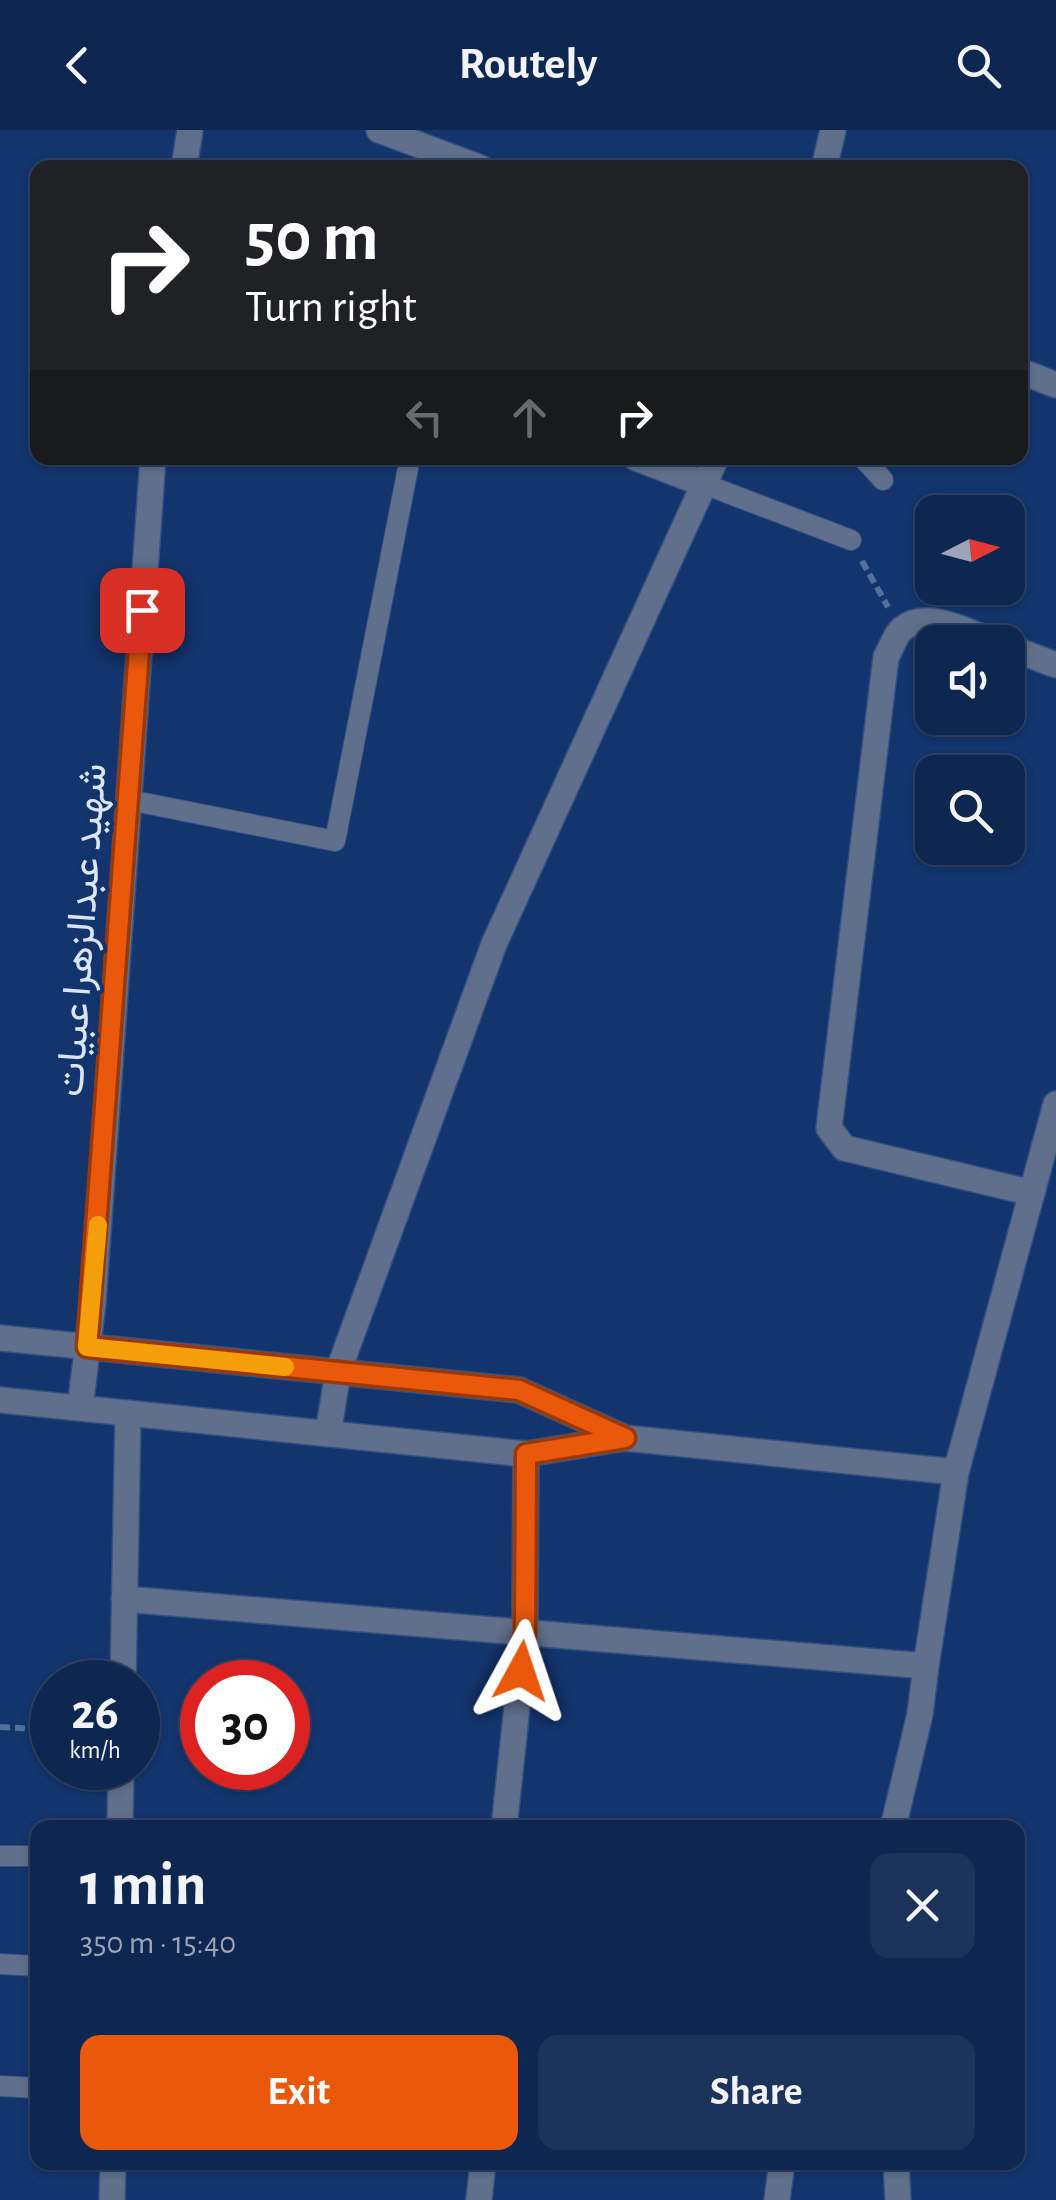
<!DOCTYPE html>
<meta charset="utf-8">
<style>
:root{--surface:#0e2751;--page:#1c335b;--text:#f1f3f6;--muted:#9ba5b7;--line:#2e4468;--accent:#ea580c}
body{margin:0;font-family:"Alegreya Sans",Vazirmatn,sans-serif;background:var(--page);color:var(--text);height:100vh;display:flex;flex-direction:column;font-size:38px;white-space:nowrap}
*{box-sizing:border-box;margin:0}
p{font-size:32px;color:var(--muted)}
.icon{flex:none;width:55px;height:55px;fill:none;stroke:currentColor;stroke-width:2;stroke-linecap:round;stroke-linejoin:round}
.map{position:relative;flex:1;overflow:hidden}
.details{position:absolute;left:30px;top:1690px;width:995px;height:350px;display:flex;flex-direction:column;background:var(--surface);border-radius:20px;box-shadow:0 2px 8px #0004,0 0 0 2px var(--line)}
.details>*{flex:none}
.guide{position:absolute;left:30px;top:30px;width:998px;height:305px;border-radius:20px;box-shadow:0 2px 8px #0004,0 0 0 2px var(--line);background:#202124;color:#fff;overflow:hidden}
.needle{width:65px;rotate:84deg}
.tools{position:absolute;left:915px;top:365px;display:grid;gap:20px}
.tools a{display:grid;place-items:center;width:110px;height:110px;border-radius:20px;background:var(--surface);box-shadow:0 2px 8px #0004,0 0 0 2px var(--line);font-size:50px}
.speed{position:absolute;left:30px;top:1530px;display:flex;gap:20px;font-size:50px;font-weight:700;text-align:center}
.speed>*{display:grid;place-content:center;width:130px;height:130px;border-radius:50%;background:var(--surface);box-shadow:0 2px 8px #0004,0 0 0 2px var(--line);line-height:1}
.speed small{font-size:25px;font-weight:400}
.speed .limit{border:15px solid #d22;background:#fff;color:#111}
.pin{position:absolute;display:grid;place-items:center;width:85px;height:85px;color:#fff;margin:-42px;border-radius:20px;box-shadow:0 5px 15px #0006}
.me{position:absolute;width:110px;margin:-55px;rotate:5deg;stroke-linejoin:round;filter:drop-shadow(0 0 8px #0008)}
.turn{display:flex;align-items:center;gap:35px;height:210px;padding:0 50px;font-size:45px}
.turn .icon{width:130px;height:130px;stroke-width:2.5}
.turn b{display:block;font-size:70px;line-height:85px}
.lanes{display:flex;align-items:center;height:95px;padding:0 50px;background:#0003;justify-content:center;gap:50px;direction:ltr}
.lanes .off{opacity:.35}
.round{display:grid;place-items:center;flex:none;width:105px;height:105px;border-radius:20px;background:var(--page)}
.overview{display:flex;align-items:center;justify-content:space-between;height:170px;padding:0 50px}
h1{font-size:60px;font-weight:600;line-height:75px}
.primary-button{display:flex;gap:20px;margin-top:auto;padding:20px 50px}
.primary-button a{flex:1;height:115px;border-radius:20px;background:var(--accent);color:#fff;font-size:40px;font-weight:600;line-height:115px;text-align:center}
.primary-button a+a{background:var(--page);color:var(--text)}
header{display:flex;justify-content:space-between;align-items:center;height:130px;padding:0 50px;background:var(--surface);font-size:45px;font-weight:600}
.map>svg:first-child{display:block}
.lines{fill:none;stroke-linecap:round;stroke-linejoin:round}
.service-casing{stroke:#335083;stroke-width:22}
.minor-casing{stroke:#335083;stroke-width:28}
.path{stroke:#556f9b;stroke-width:6;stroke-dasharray:10 5;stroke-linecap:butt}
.service{stroke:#60708c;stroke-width:20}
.minor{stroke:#60708c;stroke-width:25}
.route-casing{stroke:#983908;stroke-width:25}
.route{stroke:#ea580c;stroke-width:18}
.slow{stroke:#f59e0b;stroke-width:18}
.labels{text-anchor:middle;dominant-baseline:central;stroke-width:8;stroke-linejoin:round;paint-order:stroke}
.street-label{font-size:40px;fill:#d9e5fa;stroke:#13346c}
</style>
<header><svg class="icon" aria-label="back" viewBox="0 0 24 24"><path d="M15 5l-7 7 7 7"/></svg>Routely<svg class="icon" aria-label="search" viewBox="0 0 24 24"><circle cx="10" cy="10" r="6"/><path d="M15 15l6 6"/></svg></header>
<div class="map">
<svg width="1056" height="2070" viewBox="0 0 1056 2070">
<rect width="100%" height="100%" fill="#13346c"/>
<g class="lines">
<defs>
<path id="service" d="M863,328L883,350
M704,354L851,410
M129,670L335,711L410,328
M0,1726H38
M0,1834L38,1836
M0,1956L38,1958"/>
<path id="minor" d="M379,0L481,38
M184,38L190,0
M824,38L833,0
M1020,241L1056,255
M636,328L704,354
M995,512C969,503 928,478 902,499C895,505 891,519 886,527L829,998L844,1018L1032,1063
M1008,517L1056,535
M0,1208L519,1260L625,1308
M0,1270L526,1324L625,1308L956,1342L1056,974
M80,1278L93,1173L153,328
M328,1304L338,1242L494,814L716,328
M124,1469L926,1536L956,1342
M123,1552L128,1283
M120,1698L121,1638
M504,1698L525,1502L526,1324
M893,1698L920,1584L926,1536
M896,2032L898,2070
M112,2070L113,2032
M479,2070L483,2032
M777,2070L782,2032"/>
</defs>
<use href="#service" class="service-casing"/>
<use href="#minor" class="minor-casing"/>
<path class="path" d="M862,431L888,477
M0,1597L52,1600"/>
<use href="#service" class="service"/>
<use href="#minor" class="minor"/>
</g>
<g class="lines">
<defs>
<path id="route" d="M142,480L87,1217L519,1260L625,1308L526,1324L525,1502L521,1541"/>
</defs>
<use href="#route" class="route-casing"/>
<use href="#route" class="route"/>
<path class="slow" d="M98,1095L87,1217L285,1237"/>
</g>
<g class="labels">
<g class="street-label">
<text transform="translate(82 800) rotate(-86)">شهید عبدالزهرا عبیات</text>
</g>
</g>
</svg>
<div class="tools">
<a><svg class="needle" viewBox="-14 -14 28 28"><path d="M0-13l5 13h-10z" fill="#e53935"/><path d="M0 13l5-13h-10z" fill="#9ba5b7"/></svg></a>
<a><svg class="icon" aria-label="sound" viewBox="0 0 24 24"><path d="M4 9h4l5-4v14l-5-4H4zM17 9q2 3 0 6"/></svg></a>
<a><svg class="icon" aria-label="search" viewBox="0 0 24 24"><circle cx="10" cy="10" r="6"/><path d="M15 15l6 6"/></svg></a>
</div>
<div class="speed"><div>26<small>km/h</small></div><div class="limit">30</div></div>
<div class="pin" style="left:142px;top:480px;background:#d93025"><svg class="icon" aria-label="arrive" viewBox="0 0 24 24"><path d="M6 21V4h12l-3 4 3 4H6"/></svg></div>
<svg class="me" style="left:521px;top:1541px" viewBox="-20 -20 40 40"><path d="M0-17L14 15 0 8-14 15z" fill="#ea580c" stroke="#fff" stroke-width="4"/></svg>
<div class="guide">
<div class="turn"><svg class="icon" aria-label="right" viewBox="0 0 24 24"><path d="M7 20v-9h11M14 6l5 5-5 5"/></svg><div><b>50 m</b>Turn right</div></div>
<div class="lanes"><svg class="icon off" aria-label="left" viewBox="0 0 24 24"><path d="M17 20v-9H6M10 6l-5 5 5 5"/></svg><svg class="icon off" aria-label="ahead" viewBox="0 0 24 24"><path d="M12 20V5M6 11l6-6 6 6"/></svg><svg class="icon" aria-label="right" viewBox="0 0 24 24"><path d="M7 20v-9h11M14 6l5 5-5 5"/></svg></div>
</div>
<section class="details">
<div class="overview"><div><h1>1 min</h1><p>350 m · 15:40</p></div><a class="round"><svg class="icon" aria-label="close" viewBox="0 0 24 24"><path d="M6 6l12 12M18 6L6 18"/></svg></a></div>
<div class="primary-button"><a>Exit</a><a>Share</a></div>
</section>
</div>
